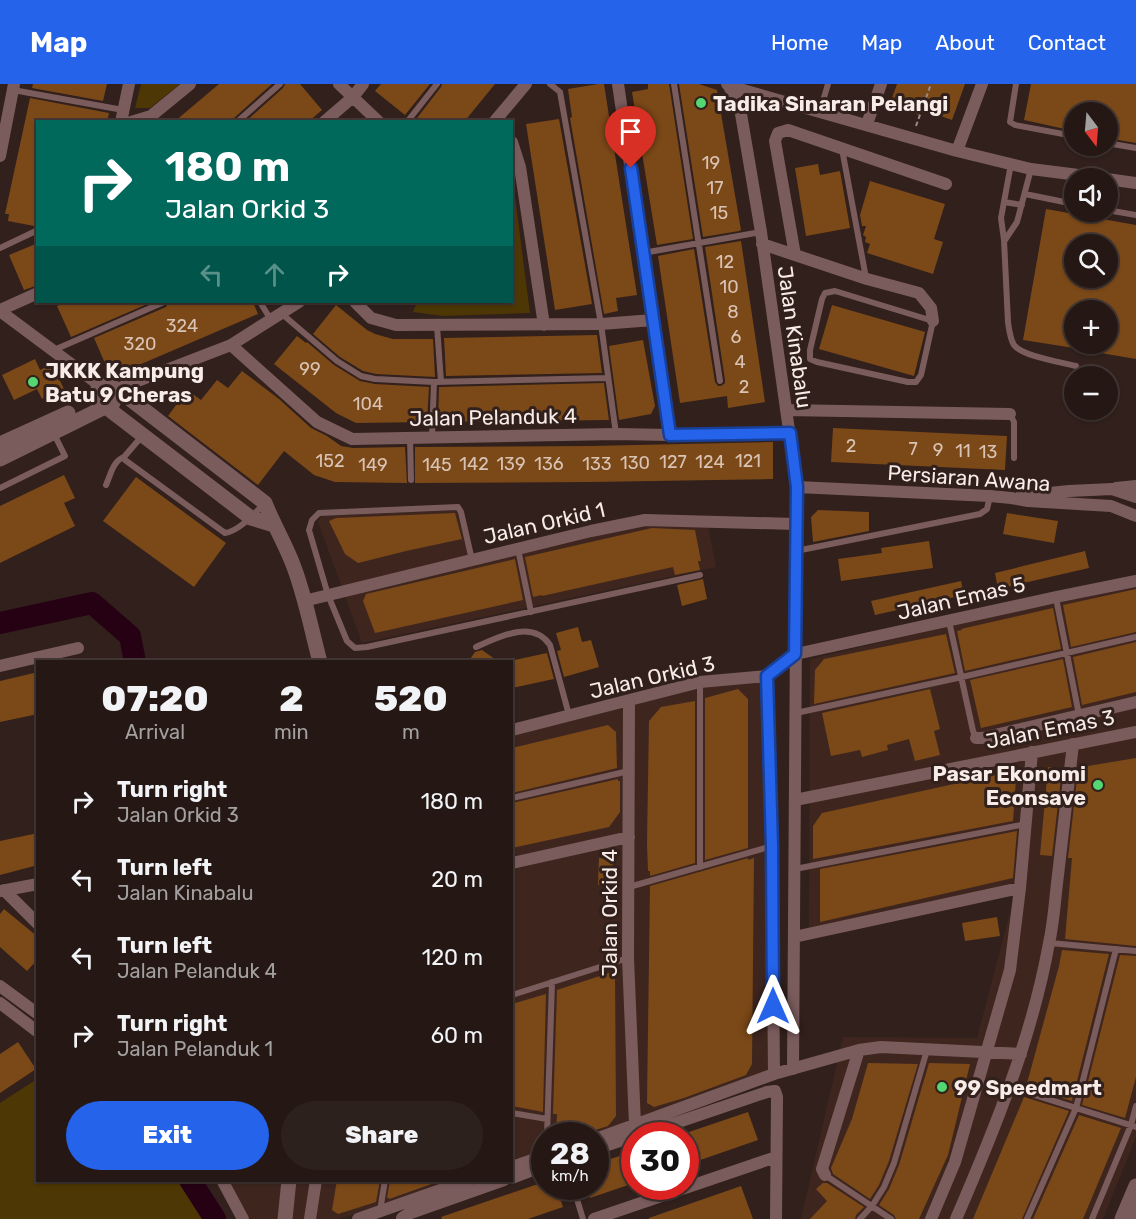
<!DOCTYPE html>
<meta charset="utf-8">
<style>
:root{--surface:#251814;--page:#2d211d;--text:#f1f3f6;--muted:#a3a0a0;--line:#423734;--accent:#2563eb}
body{margin:0;font-family:Rubik,sans-serif;background:var(--page);color:var(--text);height:100vh;display:flex;flex-direction:column;font-size:22px;white-space:nowrap}
*{box-sizing:border-box;margin:0}
p{font-size:20px;color:var(--muted)}
.icon{flex:none;width:33px;height:33px;fill:none;stroke:currentColor;stroke-width:2;stroke-linecap:round;stroke-linejoin:round}
.map{position:relative;flex:1;overflow:hidden}
.panel{position:absolute;left:36px;top:576px;width:477px;height:522px;display:flex;flex-direction:column;background:var(--surface);border-radius:0px;box-shadow:0 2px 4px #0004,0 0 0 2px var(--line)}
.panel>*{flex:none}
.banner{position:absolute;left:36px;top:36px;width:477px;height:183px;border-radius:0px;box-shadow:0 2px 4px #0004,0 0 0 2px var(--line);background:#00695c;color:#fff;overflow:hidden}
.needle{width:39px;rotate:164deg}
.buttons{position:absolute;left:1064px;top:18px;display:grid;gap:12px}
.buttons a{display:grid;place-items:center;width:54px;height:54px;border-radius:50%;background:var(--surface);box-shadow:0 2px 4px #0004,0 0 0 2px var(--line);font-size:30px}
.speed{position:absolute;left:531px;top:1038px;display:flex;gap:12px;font-size:30px;font-weight:700;text-align:center}
.speed>*{display:grid;place-content:center;width:78px;height:78px;border-radius:50%;background:var(--surface);box-shadow:0 2px 4px #0004,0 0 0 2px var(--line);line-height:1}
.speed small{font-size:15px;font-weight:400}
.speed .limit{border:9px solid #d22;background:#fff;color:#111}
.pin{position:absolute;display:grid;place-items:center;width:51px;height:51px;color:#fff;margin:-62px -26px;border-radius:50% 50% 50% 0;rotate:-45deg;box-shadow:0 0 6px #0007}
.pin .icon{rotate:45deg}
.me{position:absolute;width:66px;margin:-33px;rotate:0deg;stroke-linejoin:round;filter:drop-shadow(0 0 4px #0008)}
.turn{display:flex;align-items:center;gap:21px;height:126px;padding:0 30px;font-size:27px}
.turn .icon{width:78px;height:78px;stroke-width:2.5}
.turn b{display:block;font-size:42px;line-height:51px}
.lanes{display:flex;align-items:center;height:57px;padding:0 30px;background:#0003;justify-content:center;gap:30px;direction:ltr}
.lanes .off{opacity:.35}
.eta{display:flex;justify-content:space-evenly;align-items:center;height:102px;text-align:center}
.eta b{font-size:36px;font-weight:800;line-height:42px}
.primary-button{display:flex;gap:12px;margin-top:auto;padding:12px 30px}
.primary-button a{flex:1;height:69px;border-radius:36px;background:var(--accent);color:#fff;font-size:24px;font-weight:800;line-height:69px;text-align:center}
.primary-button a+a{background:var(--page);color:var(--text)}
ul{padding:0;list-style:none}
li{display:flex;align-items:center;gap:18px;height:78px;padding:0 30px}
li div{flex:1}
li b{display:block;font-size:22px}
li em{font-style:normal}
header{display:flex;align-items:center;gap:36px;box-sizing:border-box;height:84px;padding:0 30px;background:var(--accent);color:#fff}
header strong{font-size:28px}
nav{display:flex;gap:33px;margin-inline-start:auto;font-size:21px}
.map>svg:first-child{display:block}
.built{fill:#3e261f}
.green{fill:#4d3704}
.lines{fill:none;stroke-linecap:round;stroke-linejoin:round}
.river{stroke:#260013;stroke-width:22}
.building{fill:#7b4818;fill-rule:evenodd}
.path{stroke:#9b8d88;stroke-width:2;stroke-dasharray:4.5 3;stroke-linecap:butt}
.service{stroke:#7b5c5d;stroke-width:6}
.minor{stroke:#7b5c5d;stroke-width:12}
.tertiary{stroke:#7b5c5d;stroke-width:15}
.route-casing{stroke:#184099;stroke-width:15}
.route{stroke:#2563eb;stroke-width:10}
.poi-dot{fill:#54d672;stroke:#31201b;stroke-width:2}
.labels{text-anchor:middle;dominant-baseline:central;stroke-width:6;stroke-linejoin:round;paint-order:stroke}
.number-label{font-size:18px;fill:#d9c3b4}
.poi-label{font-size:21px;font-weight:bold;fill:#f8ece8;stroke:#31201b;text-anchor:start}
.street-label{font-size:21px;fill:#f8ece8;stroke:#31201b}
</style>
<header>
<strong>Map</strong>
<nav><a>Home</a><a>Map</a><a>About</a><a>Contact</a></nav>
</header>
<div class="map">
<svg width="1136" height="1135" viewBox="0 0 1136 1135">
<rect width="100%" height="100%" fill="#31201b"/>
<path class="built" d="M463,426L475,478L645,440L708,442L716,483L362,559L318,438L321,432Z
M1136,502V1053L1103,1135H801L843,953L977,954L1018,798L809,847L810,575L1061,516Z
M763,598L770,987L588,1051L544,1052V1066L512,1077V651L607,628L703,602Z
M229,1097H454L340,1135H250Z"/>
<path class="green" d="M141,0H180L150,24H135Z
M515,113L530,229L443,232L413,228L417,218H512V117Z
M37,995L38,1096L183,1097L208,1135H0V1019Z"/>
<g class="lines">
<path class="river" d="M0,539L92,519L130,552L135,578
M190,1096L215,1135"/>
</g>
<path class="building" d="M33,0H107L103,17L32,4Z
M219,0H272L234,34L232,38H174Z
M285,0H300L322,26L308,38H245L283,4Z
M381,0H430L405,31L375,7Z
M442,0H495L464,38H414L441,3Z
M598,0H604L637,211L616,214L618,227L604,230L570,34L572,33L568,5Z
M648,0H669L693,155L657,161L632,8L648,5Z
M679,0H699L717,6L741,146L739,147L703,153Z
M897,0H965L952,36L921,25L919,31L889,22Z
M1031,0H1136V59L1107,54V28H1074V47L1024,36Z
M30,14L109,29L107,38H38V141L34,142L8,137L9,130H5Z
M559,35L592,220L555,226L526,40Z
M818,80L820,91L840,87L850,144L806,152L795,84Z
M870,97L945,120L934,155L943,158L933,190L867,169L870,160L865,158L866,153L863,151L866,142H862L860,131Z
M1046,125L1136,141V275L1077,265V260H1107V226H1074V264L1023,256ZM1074,160H1107V194H1074Z
M741,157L765,318L728,324L727,312L680,319L658,172L694,165L715,298L718,302H721L725,299V296L705,163Z
M38,159V201L24,206L9,171Z
M67,218H152L71,253L57,222Z
M169,218H253L258,230L111,293L94,254L166,223Z
M336,221L367,246L375,250L393,255H433L435,293L376,290L363,287L340,273L313,250Z
M832,221L925,248L914,292L819,265Z
M597,251L602,289L446,292L444,254Z
M297,252L306,259L307,258L334,281L360,297L375,300L429,303L427,338L356,339L336,329L274,280Z
M643,256L655,322L651,330L619,336L609,262Z
M35,275L40,286L52,280L64,305L42,315L37,305L14,316L2,291Z
M242,287L279,315L311,344L327,352L341,362L353,364L405,363L407,399L335,398L314,391L284,367L258,401L168,332L187,306L201,316L217,296L228,304Z
M604,299L609,336L438,338L439,303Z
M833,344L1007,352L1005,386L831,378Z
M773,358V395L591,398L415,399V363H418L590,362Z
M64,391L75,414L64,419L75,442L0,479V422Z
M136,393L226,459L194,503L103,437Z
M818,426L869,428V447L813,458L811,433Z
M455,429L462,455L406,467L358,479L345,470L329,437L336,434Z
M1007,429L1058,437L1054,459L1003,450Z
M652,444L695,446L701,477H698L700,486L675,491L673,483L542,512V511L533,513L525,473Z
M929,457L933,484L841,497L838,475L882,469L881,464Z
M1085,467L1089,484L998,505L995,489Z
M515,475L523,516L375,549L363,517L366,510Z
M703,495L707,515L682,522L677,501Z
M961,497L964,511L875,531L871,517Z
M1136,505V548L1071,563L1063,521Z
M1053,524L1061,565L965,587L957,547L962,546L961,545Z
M578,543L582,558L591,556L599,583L564,593L557,567L561,566L556,549Z
M946,550L955,589L814,620L815,586L824,575Z
M1136,558V608L1082,621L1073,573Z
M482,566L499,578H468L475,568Z
M547,569L554,595L512,604V578L510,577Z
M1063,575L1072,623L981,644L970,596Z
M38,588V630L0,638V597Z
M738,605L748,615V764L705,776V614Z
M930,605L940,645L934,647L940,671L915,677L909,655L887,661L888,666L862,673L860,666L831,672L822,629Z
M695,617V779L650,792V787H648L647,760L649,637L661,623Z
M608,641L616,648L617,684L512,709V664Z
M1136,674V862L1065,855L1072,774H1068L1077,695L1088,682Z
M1048,683L1062,685L1052,772L1040,771Z
M1004,689L1016,695L1013,737L813,775V742L822,729Z
M618,695V697H620V728L609,743L512,764V719Z
M1017,747L1013,794L820,838V785Z
M38,749V781L0,791V757Z
M599,774L613,775L612,801H598Z
M748,774V776L754,774L752,980L746,991L684,1014L654,1023L647,1019L650,802Z
M4,825L38,853V875L27,887L0,863V830Z
M997,833L1000,852L965,857L962,839Z
M1062,866L1109,870L1072,1017L1026,1003L1059,882Z
M1120,871L1136,872V993L1125,1034L1082,1021Z
M615,887L616,1032L608,1042L576,1052H556L557,1030H553L557,906Z
M546,910L543,1028L512,1022V920Z
M18,958L36,985L0,1009V970Z
M868,979L918,980L889,1077L879,1101L870,1115L833,1090L831,1084L852,1035Z
M929,979L970,980L948,1071L919,1135H896L894,1131L879,1121L889,1105L899,1081Z
M1024,1013L1069,1027L1022,1135H973Z
M748,1028L758,1056L686,1081V1049Z
M1079,1031L1121,1044L1083,1135H1033Z
M634,1067V1099L590,1114L586,1102H596V1080Z
M337,1096H380L376,1118L338,1130L332,1126Z
M390,1096H440V1097L389,1115V1114H387Z
M544,1098V1102H556L563,1123L528,1135H442L441,1133Z
M823,1099H827L864,1123L856,1131L855,1135H810L827,1117L816,1105Z
M741,1102L753,1135H649V1134Z"/>
<g class="lines">
<path class="path" d="M916,42L931,0"/>
<path class="service" d="M550,0L560,8L601,240L616,350
M674,0L720,297
M1016,0L1010,38L1015,41L1074,52
M13,6L123,26
M820,27L828,0
M237,38L280,0
M407,38L437,0
M1107,59L1136,64
M842,65L866,194
M1011,80L1001,134L1004,156L1008,238C1009,245 1010,255 1014,261C1022,272 1061,278 1076,282
M1025,110L1074,120
M1004,118L1022,121
M1107,126L1136,131
M1005,156L1017,138L1031,85
M0,164L38,146
M643,169L761,148
M835,207L933,237L921,291L916,298H908L817,278L810,275V266L822,215L825,209Z
M260,218L271,236
M282,230L337,277L361,292L375,295L434,298L608,294
M437,242L441,298
M54,266L164,218
M1010,330L1014,338V374
M143,351L124,373L125,376L225,449C239,447 254,430 264,420
M432,353L434,298
M410,354L411,396
M106,401C111,390 113,377 124,373
M0,404L65,372L53,348
M518,465L531,528
M796,467L980,430L987,425L990,412
M472,476L461,428L458,423L319,429L312,436L309,446L328,511L347,557L355,564L367,563L700,491
M1056,514L1079,631
M949,537L973,647L976,654
M476,563C499,553 532,535 550,561L569,631
M700,598V783
M796,629L962,593L1136,553
M512,714L629,687
M795,785L1026,740
M629,803L772,762
M1050,859L1136,867
M512,911L628,874
M1009,1003L1136,1043
M512,1029L547,1035
M547,1052L552,898
M825,1091L891,1135
M573,1102L583,1135
M380,1127L385,1096
M860,1135L872,1122L884,1103L894,1079L927,966
M1027,1135L1076,1024L1116,865
M1092,1135L1131,1041L1136,1022"/>
<path class="minor" d="M339,0L379,38
M618,0L670,351
M727,0L729,2L740,24L761,148L797,403L793,985
M729,2L957,67L1031,85L1102,94
M121,38L129,0
M131,38L151,32L190,0
M324,38L353,13L363,0
M494,38L526,0
M867,40L881,0
M512,58L520,83L544,241
M957,67L982,0
M0,72L14,0
M1107,95L1136,99
M762,160L867,195L919,209L931,224L933,237
M795,171L775,57L778,49L788,46L946,100
M355,218L371,234L396,241L601,240L653,236
M0,226L38,209
M0,227L98,300
M231,261L317,338L352,355L616,350L670,351L790,349
M117,305L231,261L299,218
M786,326L1010,330
M797,403L990,412L1011,414L1028,417L1111,422L1136,432
M1116,404L1136,402
M1021,412L1069,407L1112,405L1136,413
M304,517L591,447L645,436L796,440
M0,582L78,564
M767,592L772,762L774,990
M629,617L628,874L635,1041
M512,646L700,598L767,592L796,570L1056,513L1136,497
M976,654H982L1136,618
M795,716L1136,648
M512,779L629,753
M4,806L38,840
M0,807L38,800
M794,853L1020,804
M0,902L38,930
M0,919L38,948
M637,1052L767,1008L775,1007L777,1013L776,1135
M596,1055L774,990L859,966L881,963L1021,970
M596,1065L634,1052
M512,1083L544,1072
M825,1091L822,1085L859,966
M512,1094L544,1082
M222,1096L243,1135
M402,1134L408,1130L504,1096
M310,1135L316,1096
M358,1135L469,1096
M594,1135L776,1073
M931,1135L955,1078L1010,886L1020,804L1032,668
M956,1135C994,1047 1032,954 1049,859C1054,837 1055,814 1058,791C1063,748 1068,704 1073,660"/>
<path class="tertiary" d="M0,360L68,329
M0,375L113,319
M274,441L251,434L106,323L99,315L98,300L117,305L265,419C273,439 284,458 292,478C305,510 311,545 320,578
M285,1135L289,1096
M1122,1135L1136,1102
M1134,1135L1136,1129"/>
</g>
<g class="lines">
<defs>
<path id="route" d="M631,84L670,351L790,349L797,403L795,570L767,592L772,762L773,922"/>
</defs>
<use href="#route" class="route-casing"/>
<use href="#route" class="route"/>
</g>
<g class="poi-dot">
<circle cx="701" cy="19" r="6"/>
<circle cx="33" cy="298" r="6"/>
<circle cx="1098" cy="701" r="6"/>
<circle cx="942" cy="1003" r="6"/>
</g>
<g class="labels">
<g class="number-label">
<text x="711" y="79">19</text>
<text x="715" y="104">17</text>
<text x="719" y="129">15</text>
<text x="725" y="178">12</text>
<text x="729" y="203">10</text>
<text x="733" y="228">8</text>
<text x="182" y="242">324</text>
<text x="736" y="253">6</text>
<text x="140" y="260">320</text>
<text x="740" y="278">4</text>
<text x="310" y="285">99</text>
<text x="744" y="303">2</text>
<text x="368" y="320">104</text>
<text x="851" y="362">2</text>
<text x="913" y="365">7</text>
<text x="938" y="366">9</text>
<text x="963" y="367">11</text>
<text x="988" y="368">13</text>
<text x="330" y="377">152</text>
<text x="748" y="377">121</text>
<text x="673" y="378">127</text>
<text x="710" y="378">124</text>
<text x="635" y="379">130</text>
<text x="474" y="380">142</text>
<text x="511" y="380">139</text>
<text x="549" y="380">136</text>
<text x="597" y="380">133</text>
<text x="373" y="381">149</text>
<text x="437" y="381">145</text>
</g>
<g class="poi-label">
<text x="713" y="19">Tadika Sinaran Pelangi</text>
<text x="45" y="286">JKKK Kampung<tspan x="45" dy="24">Batu 9 Cheras</tspan></text>
<text x="1086" y="689" text-anchor="end">Pasar Ekonomi<tspan x="1086" dy="24">Econsave</tspan></text>
<text x="954" y="1003">99 Speedmart</text>
</g>
<g class="street-label">
<text transform="translate(795 253) rotate(82)">Jalan Kinabalu</text>
<text transform="translate(493 333) rotate(-1)">Jalan Pelanduk 4</text>
<text transform="translate(969 394) rotate(4)">Persiaran Awana</text>
<text transform="translate(544 439) rotate(-13)">Jalan Orkid 1</text>
<text transform="translate(961 514) rotate(-13)">Jalan Emas 5</text>
<text transform="translate(652 593) rotate(-13)">Jalan Orkid 3</text>
<text transform="translate(1050 645) rotate(-11)">Jalan Emas 3</text>
<text transform="translate(609 829) rotate(-90)">Jalan Orkid 4</text>
</g>
</g>
</svg>
<div class="buttons">
<a><svg class="needle" viewBox="-14 -14 28 28"><path d="M0-13l5 13h-10z" fill="#e53935"/><path d="M0 13l5-13h-10z" fill="#a3a0a0"/></svg></a>
<a><svg class="icon" aria-label="sound" viewBox="0 0 24 24"><path d="M4 9h4l5-4v14l-5-4H4zM17 9q2 3 0 6"/></svg></a>
<a><svg class="icon" aria-label="search" viewBox="0 0 24 24"><circle cx="10" cy="10" r="6"/><path d="M15 15l6 6"/></svg></a>
<a>+</a>
<a>−</a>
</div>
<div class="speed"><div>28<small>km/h</small></div><div class="limit">30</div></div>
<div class="pin" style="left:631px;top:84px;background:#d93025"><svg class="icon" aria-label="arrive" viewBox="0 0 24 24"><path d="M6 21V4h12l-3 4 3 4H6"/></svg></div>
<svg class="me" style="left:773px;top:922px" viewBox="-20 -20 40 40"><path d="M0-17L14 15 0 8-14 15z" fill="#2563eb" stroke="#fff" stroke-width="4"/></svg>
<div class="banner">
<div class="turn"><svg class="icon" aria-label="right" viewBox="0 0 24 24"><path d="M7 20v-9h11M14 6l5 5-5 5"/></svg><div><b>180 m</b>Jalan Orkid 3</div></div>
<div class="lanes"><svg class="icon off" aria-label="left" viewBox="0 0 24 24"><path d="M17 20v-9H6M10 6l-5 5 5 5"/></svg><svg class="icon off" aria-label="ahead" viewBox="0 0 24 24"><path d="M12 20V5M6 11l6-6 6 6"/></svg><svg class="icon" aria-label="right" viewBox="0 0 24 24"><path d="M7 20v-9h11M14 6l5 5-5 5"/></svg></div>
</div>
<section class="panel">
<div class="eta">
<div><b>07:20</b><p>Arrival</p></div>
<div><b>2</b><p>min</p></div>
<div><b>520</b><p>m</p></div>
</div>
<ul>
<li><svg class="icon" aria-label="right" viewBox="0 0 24 24"><path d="M7 20v-9h11M14 6l5 5-5 5"/></svg><div><b>Turn right</b><p>Jalan Orkid 3</p></div><em>180 m</em></li>
<li><svg class="icon" aria-label="left" viewBox="0 0 24 24"><path d="M17 20v-9H6M10 6l-5 5 5 5"/></svg><div><b>Turn left</b><p>Jalan Kinabalu</p></div><em>20 m</em></li>
<li><svg class="icon" aria-label="left" viewBox="0 0 24 24"><path d="M17 20v-9H6M10 6l-5 5 5 5"/></svg><div><b>Turn left</b><p>Jalan Pelanduk 4</p></div><em>120 m</em></li>
<li><svg class="icon" aria-label="right" viewBox="0 0 24 24"><path d="M7 20v-9h11M14 6l5 5-5 5"/></svg><div><b>Turn right</b><p>Jalan Pelanduk 1</p></div><em>60 m</em></li>
</ul>
<div class="primary-button"><a>Exit</a><a>Share</a></div>
</section>
</div>
